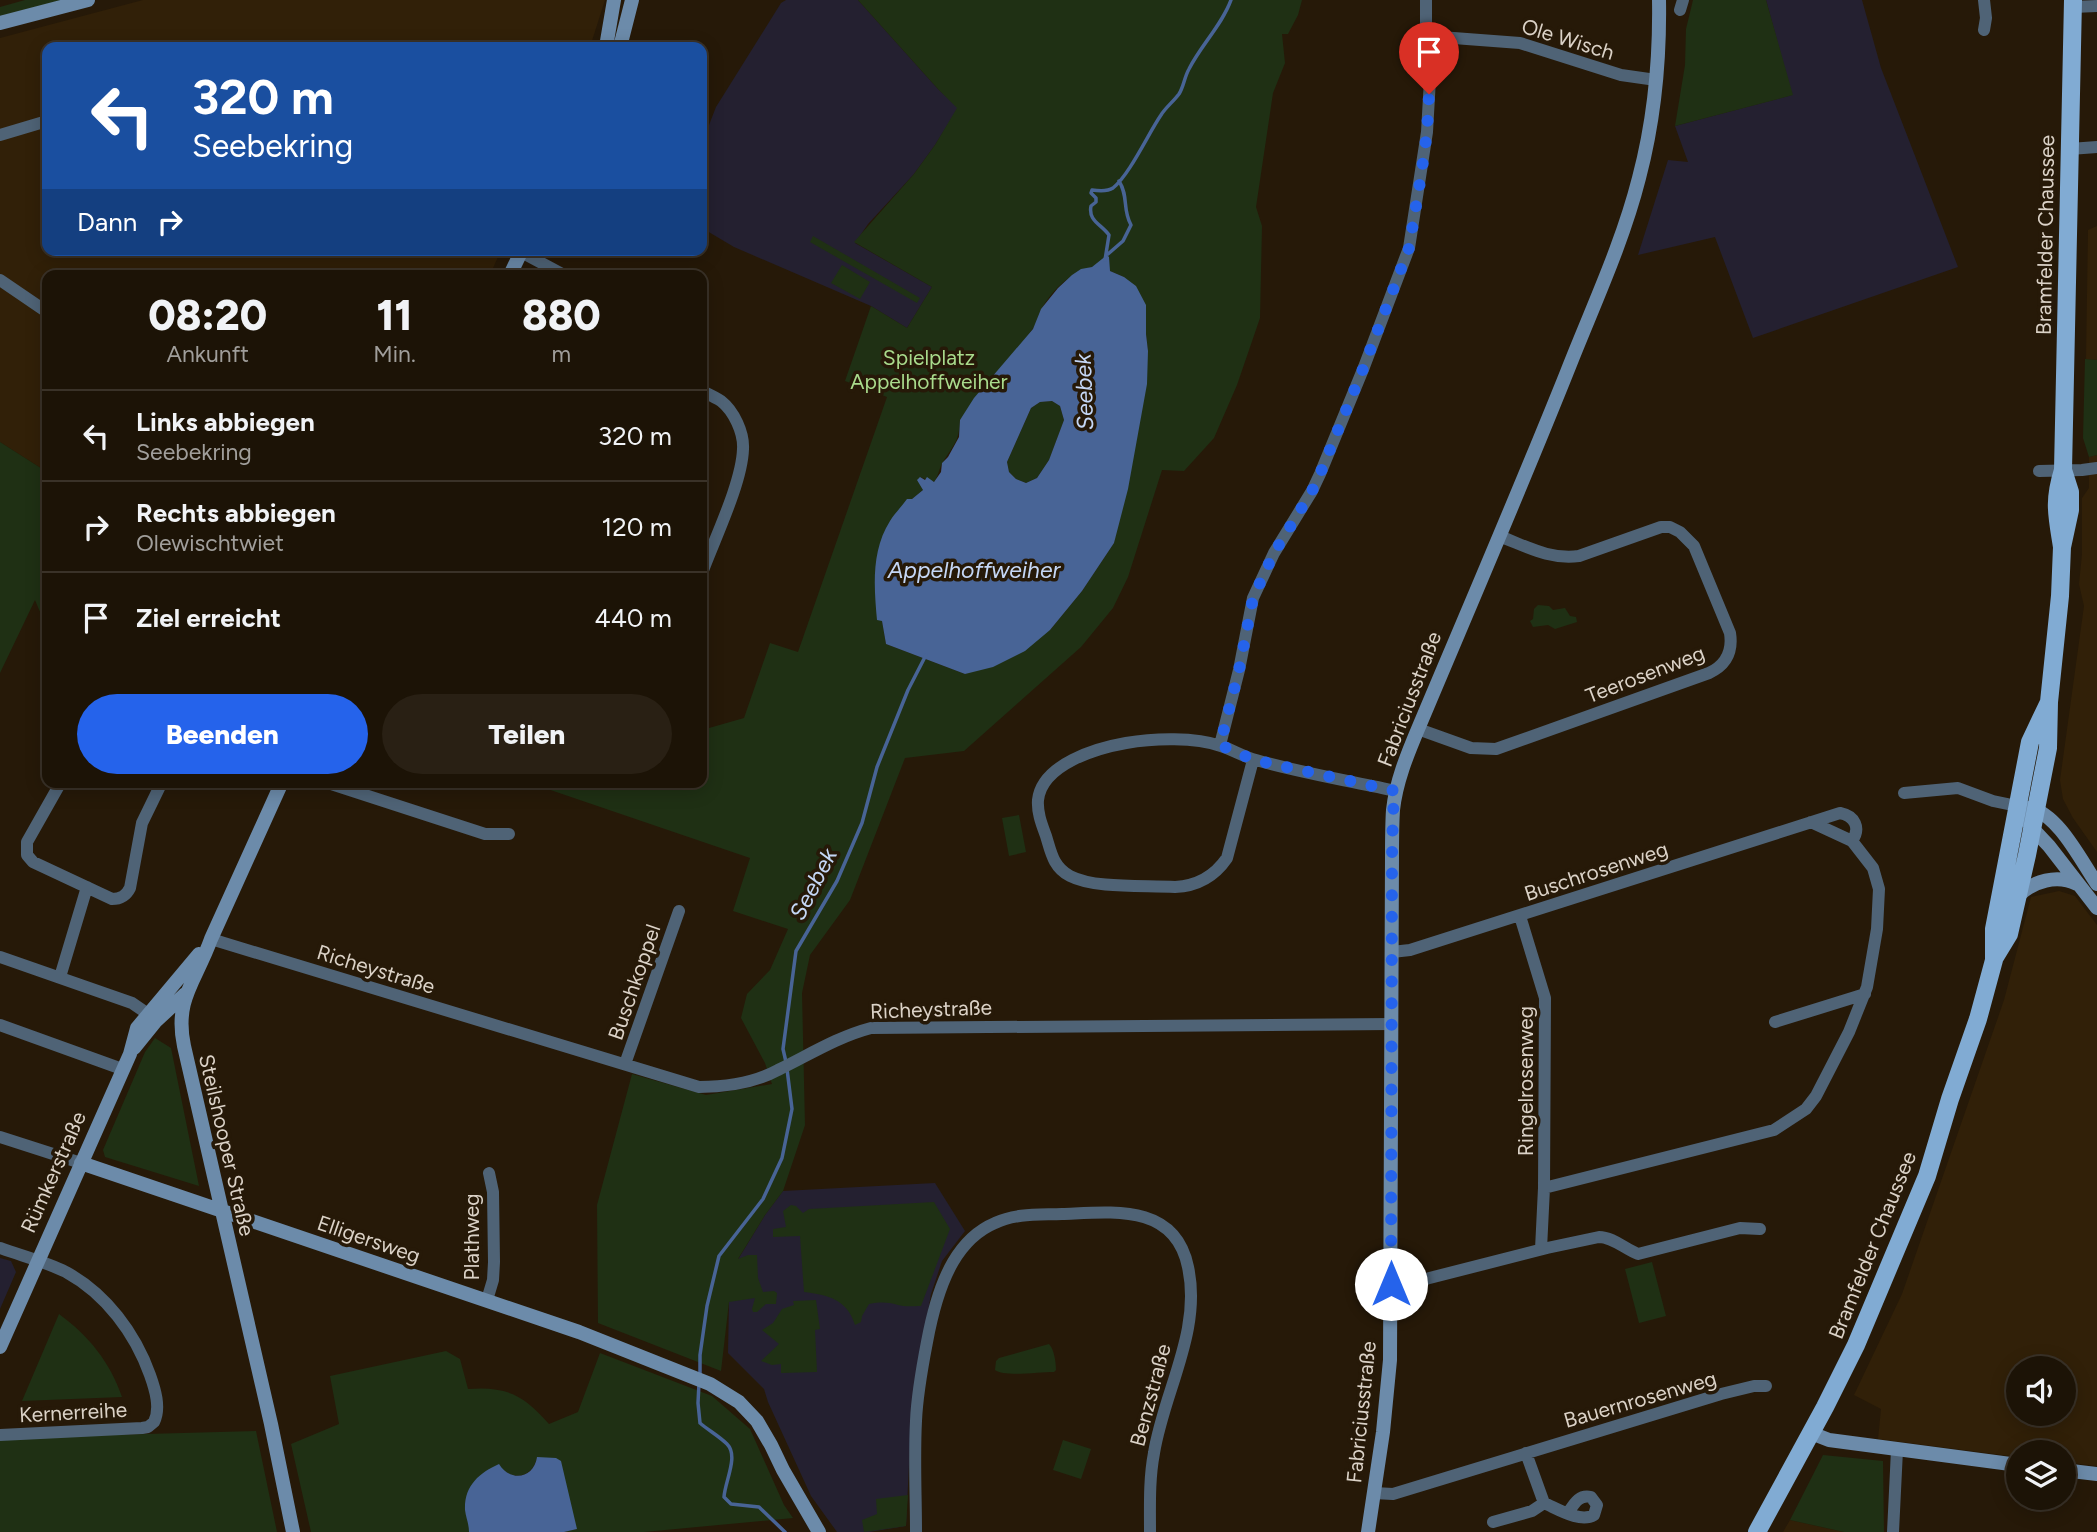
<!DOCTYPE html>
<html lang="de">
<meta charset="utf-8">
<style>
:root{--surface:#1c1306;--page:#292014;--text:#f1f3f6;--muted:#a09e9b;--line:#3a3228;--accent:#2563eb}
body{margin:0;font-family:Figtree,sans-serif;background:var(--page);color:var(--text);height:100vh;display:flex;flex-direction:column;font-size:26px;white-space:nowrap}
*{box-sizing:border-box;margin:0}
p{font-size:23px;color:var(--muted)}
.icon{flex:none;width:38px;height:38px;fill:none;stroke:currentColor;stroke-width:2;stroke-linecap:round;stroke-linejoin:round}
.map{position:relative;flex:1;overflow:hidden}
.drawer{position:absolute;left:42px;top:270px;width:665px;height:518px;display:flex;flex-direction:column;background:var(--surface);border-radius:14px;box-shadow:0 4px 18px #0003,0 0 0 2px var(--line)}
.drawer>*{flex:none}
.banner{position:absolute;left:42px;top:42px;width:665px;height:214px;border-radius:14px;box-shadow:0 4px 18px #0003,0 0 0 2px var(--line);background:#1a4fa0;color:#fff;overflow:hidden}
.tools{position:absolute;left:2006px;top:1356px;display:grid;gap:14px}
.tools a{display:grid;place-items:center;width:70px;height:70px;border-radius:50%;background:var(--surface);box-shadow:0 4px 18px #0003,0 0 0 2px var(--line);font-size:35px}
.pin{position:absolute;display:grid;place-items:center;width:60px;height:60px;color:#fff;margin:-72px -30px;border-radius:50% 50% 50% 0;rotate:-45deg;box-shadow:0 0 7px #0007}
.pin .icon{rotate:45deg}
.me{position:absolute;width:77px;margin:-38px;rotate:0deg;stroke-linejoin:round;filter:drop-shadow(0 0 5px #0008)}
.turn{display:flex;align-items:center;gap:24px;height:147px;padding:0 35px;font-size:32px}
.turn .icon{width:91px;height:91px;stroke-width:2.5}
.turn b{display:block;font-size:49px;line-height:60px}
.then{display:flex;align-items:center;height:66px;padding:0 35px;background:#0003;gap:14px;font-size:26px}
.eta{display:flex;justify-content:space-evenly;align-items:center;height:119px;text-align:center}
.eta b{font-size:42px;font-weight:800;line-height:49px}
.cta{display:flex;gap:14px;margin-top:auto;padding:14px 35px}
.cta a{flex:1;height:80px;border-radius:42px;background:var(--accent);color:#fff;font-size:28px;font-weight:800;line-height:80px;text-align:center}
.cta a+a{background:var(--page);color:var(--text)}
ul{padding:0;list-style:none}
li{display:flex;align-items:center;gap:21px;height:91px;padding:0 35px;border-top:2px solid var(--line)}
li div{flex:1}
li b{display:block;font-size:26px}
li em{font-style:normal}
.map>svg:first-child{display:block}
.built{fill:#312008;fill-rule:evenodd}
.education{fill:#242030}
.green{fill:#1f3014;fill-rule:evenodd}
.water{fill:#486496;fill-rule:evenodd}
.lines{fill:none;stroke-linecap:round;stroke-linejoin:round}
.stream{stroke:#486496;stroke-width:3.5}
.street{stroke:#4f6376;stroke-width:12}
.secondary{stroke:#6c8baa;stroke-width:14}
.primary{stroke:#81abd3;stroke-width:18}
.route{stroke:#2563eb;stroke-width:12;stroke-dasharray:0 21.6}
.labels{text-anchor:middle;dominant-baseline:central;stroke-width:7;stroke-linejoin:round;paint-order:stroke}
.street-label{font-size:21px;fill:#dbd2c7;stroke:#261908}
.park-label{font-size:21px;fill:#a9db8c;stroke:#261908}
.water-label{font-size:23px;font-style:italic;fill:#c5d7f6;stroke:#261908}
</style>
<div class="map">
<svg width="2097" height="1532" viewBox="0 0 2097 1532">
<rect width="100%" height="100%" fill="#261908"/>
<path class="built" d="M143,0H605L590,47H47V250H501L490,275H47V472L0,442V38Z
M2097,226V360L2086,359L2088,230Z
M2097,455V852L2073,818L2063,799L2060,780L2084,606L2079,584L2082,554V498L2089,488V457Z
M2059,891L2075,896L2097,925V1466L2063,1462V1452H2018V1457L1878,1439L1881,1409L1854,1395L1902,1294L2004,1000L2031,897ZM2063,1368V1414H2018V1368Z
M1790,1520L1844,1532H1783Z"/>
<path class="education" d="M786,0H858L938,89L958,108L935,145L914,174L868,224L855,243L932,287L907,328L871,306L734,247L702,228V143L716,107L781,3Z
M1766,0H1862L1881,68L1958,267L1753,338L1715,237L1638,255L1668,160L1688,162L1675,126L1792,95Z
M935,1183L965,1231L942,1261L931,1294L912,1404L906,1526L869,1532H837L811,1496L768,1402L764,1389L728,1353L729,1301L737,1261L765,1215L783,1191Z
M0,1258L11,1261L16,1272L0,1309Z"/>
<path class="green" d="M25,0H63L0,16V7Z
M858,0H1302L1298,15L1288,34H1282L1285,63L1273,93L1256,207L1262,226L1260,318L1237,385L1214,438L1184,471L1162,470L1128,577L1113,608L1081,647L964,751L905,758L850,900L810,955L802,993L805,1125L783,1191L765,1215L738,1259L748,1255H757L758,1278L763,1292L774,1291L777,1293L776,1304H766L757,1312H753L752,1309L755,1298L729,1302L721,1371L598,1323L597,1205L632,1074L706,1095L772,1084L765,1063L741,1018L747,994L770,970L788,929L733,911L750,858L527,782H702V730L744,718L770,643L798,652L887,397L845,381L871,306L907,328L932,287L854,242L914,174L935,145L957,108L938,89ZM1092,267L1108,269L1110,271L1124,277L1146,334L1148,351L1114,543L1082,591L1050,630L965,674L886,644L882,621L912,499L923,490L920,477L934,482C939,475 939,468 943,462C954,444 959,442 960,420C983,391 1009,362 1031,331C1036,326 1037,318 1040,312C1050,292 1070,272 1092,267Z
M1693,0H1766L1793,95L1675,126L1685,65L1686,29Z
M813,236L920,298L917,303L810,242Z
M842,265L870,282L860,299L831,283Z
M2085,359L2097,360V455L2089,457L2083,438Z
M1052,401L1060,406L1064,420L1049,460L1037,478L1026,483L1016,479L1009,472L1007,462L1031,408L1040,402Z
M0,442L47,472V621L43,619L35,600L0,673Z
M1538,605L1549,606L1553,610L1565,608L1570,616L1576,617L1577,622L1555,629L1548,625L1533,627L1530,621L1533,619L1534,609Z
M1019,815L1026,852L1009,856L1002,818Z
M155,1038L171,1048L199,1186L105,1157L103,1150L145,1052Z
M934,1202L950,1229L921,1306C914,1306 904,1307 898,1305C887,1302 881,1302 869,1304L862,1316L861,1322L855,1325C847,1299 828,1295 804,1292L800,1236L773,1237V1229L786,1227L783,1211L791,1205L796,1206L803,1213L809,1209Z
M1652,1262L1666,1316L1639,1323L1625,1269Z
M816,1300L820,1329L815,1330L817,1372L781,1373V1364L772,1365L761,1361L779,1344L762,1330L773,1323L782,1309L794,1305L793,1301Z
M59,1314C89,1336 110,1362 122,1397L22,1401Z
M1049,1344C1054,1349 1056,1362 1056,1370L1054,1372C1039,1372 1004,1377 995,1370L996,1361L999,1358Z
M446,1351L460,1359L468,1389C506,1386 524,1395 549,1424L578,1412L600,1353L712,1396L750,1429L784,1505L793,1518L644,1532H564L576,1529L537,1457C534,1475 516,1482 502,1469L469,1525V1532H311L291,1444L339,1424L330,1376Z
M256,1431L277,1532H0V1438Z
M1063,1440L1091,1449L1081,1479L1053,1470Z
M1823,1455L1883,1461L1884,1532H1844L1790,1520Z
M908,1495L906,1526L864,1532L862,1520L877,1514L876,1499Z"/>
<path class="water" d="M1107,255L1109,257L1110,271L1124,277L1136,286L1146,305V334L1148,351L1147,384L1128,489L1114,543L1082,591L1050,630L1025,651L993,667L965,674L886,644L882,621L877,620C874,587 871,551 890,521C895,513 902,506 907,499H912L923,490L917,480L920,477L925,480L927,477L934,482L941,472L942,463L948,457L959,437L960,420L974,398L1033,329L1041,309L1058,288L1072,275L1081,269L1092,267ZM1052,401L1060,406L1064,420L1049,460L1037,478L1026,483L1016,479L1009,472L1007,462L1031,408L1040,402Z
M537,1457L556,1458L561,1461L577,1529L564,1532H469C469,1524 466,1518 465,1510C464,1486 479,1473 499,1464C511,1483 534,1478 537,1457Z"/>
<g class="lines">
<path class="stream" d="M1108,254L1123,241L1131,225C1122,209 1129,197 1119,181
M1105,260L1109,235C1101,224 1088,221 1091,206L1096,202V198L1091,193L1092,190C1099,191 1107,192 1113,188C1130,174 1148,134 1161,115C1166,107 1173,102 1179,94C1184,86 1184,78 1189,69C1201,45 1222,25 1231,0
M786,1062L783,1049L796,951L837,881L862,823L877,767L908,690L926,655
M700,1375V1355L707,1306L719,1256L763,1199L782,1158L792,1109L787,1069
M699,1383L698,1403L700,1423C708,1430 719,1436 727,1444C739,1456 725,1481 724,1497L731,1504L759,1507L785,1532"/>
<path class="street" d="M1984,0L1986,18L1984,30
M2073,7L2097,6
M1680,10L1683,0
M1427,36L1520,43L1621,75L1656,80
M0,135L47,121
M2070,149L2097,147
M521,252L564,275
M0,280L47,312
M702,391C708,394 715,397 721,401C734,411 744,433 743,449C742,483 714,540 702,573
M2039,471L2082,470L2097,468
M1418,729L1471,748L1496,749L1709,673C1726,665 1733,652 1730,633L1694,546L1680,532L1670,527H1661L1579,556C1549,560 1526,546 1499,536
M1220,745L1239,670L1253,598L1274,553L1312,491L1320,474L1364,367L1409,248L1427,132L1430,79L1426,22V0
M1253,760L1227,858C1214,877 1197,886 1175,887C1145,885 1095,889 1070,876C1053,867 1051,852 1046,836C1042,825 1037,813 1038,800C1042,764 1097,748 1126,743C1154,738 1195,737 1221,746C1233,750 1244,757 1256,760C1302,773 1350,781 1396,791
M61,782L27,842V855L33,862L112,899C121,899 126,896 130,888L142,823L162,782
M325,782L485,834H509
M1904,793L1958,788L1993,801L2017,806
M1811,822L1852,841
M1520,916L1545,998L1544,1188L1541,1249
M211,939L699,1087C726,1087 754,1083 778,1070C809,1055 837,1037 871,1028L1392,1024
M1392,952L1410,950L1840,813C1855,816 1861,828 1852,841L1873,868L1879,889L1877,929L1867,987L1849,1032L1816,1096L1806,1109L1774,1130L1544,1188
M0,957L132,1003L148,1014
M60,977L87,887
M1775,1022L1865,994
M0,1025L122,1069
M625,1064L679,911
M0,1137L81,1163
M0,1248C22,1256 46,1262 66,1272C106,1294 135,1333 150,1375C155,1389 161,1408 154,1422L148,1427L142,1428L0,1435
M1391,1284L1410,1283L1547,1248L1599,1237C1613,1237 1625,1249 1638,1254L1740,1228L1760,1229
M487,1300L493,1280L494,1262L493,1192L489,1173
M1526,1453L1544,1503C1558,1509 1580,1523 1594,1515L1597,1505L1591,1497C1579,1494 1574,1504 1568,1513
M1374,1493L1393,1494L1721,1394L1754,1386H1766
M1493,1522L1532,1511L1544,1503
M916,1532C916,1495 914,1458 916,1421C917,1395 922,1368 927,1342C932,1315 939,1286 953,1262C963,1245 976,1231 995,1223C1016,1213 1040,1215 1062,1214C1112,1212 1175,1203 1188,1267C1202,1331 1164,1391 1154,1453C1149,1479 1150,1506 1150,1532
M1893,1532L1897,1450"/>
<path class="secondary" d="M0,23L88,0
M606,47L614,0
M620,47L632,0
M510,275L522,250
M282,782L211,939C196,981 174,999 184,1046L271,1424L293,1532
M2017,806L2033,829L2049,846L2097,908
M2029,808C2058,813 2081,861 2097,884
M2018,896C2033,881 2057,874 2077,884
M134,1048L155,1022L185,994
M81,1163L579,1332L710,1384L739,1402L757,1421L771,1445L783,1470L819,1532
M0,1347L130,1054L137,1028L199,954
M1811,1433L1829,1440L2018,1465
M2063,1470L2097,1474
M1368,1532L1383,1432L1390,1360L1392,856C1392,841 1392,825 1393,810C1396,782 1407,755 1418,729C1468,610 1519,492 1567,372C1592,308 1622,245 1639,178C1654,121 1660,60 1659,0"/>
<path class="primary" d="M2062,547C2057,515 2053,502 2063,470L2073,0
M1995,957L2009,934L2027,855L2048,748L2049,702L2060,596L2062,547L2070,510V492L2063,470
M1757,1532L1825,1407L1856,1345L1927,1176L1950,1099L1978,1019L1994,960V929L2030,742L2049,702"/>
</g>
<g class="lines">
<path class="route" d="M1391,1284L1392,856L1393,811L1396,791L1254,760L1220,745L1239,670L1253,598L1274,553L1312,491L1320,474L1363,369L1409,248L1421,176L1427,132L1429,94"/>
</g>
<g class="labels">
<g class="street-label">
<text transform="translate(1568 39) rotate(17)">Ole Wisch</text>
<text transform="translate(2045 235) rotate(-89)">Bramfelder Chaussee</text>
<text transform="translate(1645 674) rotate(-21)">Teerosenweg</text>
<text transform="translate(1409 699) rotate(-69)">Fabriciusstraße</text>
<text transform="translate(1596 871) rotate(-18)">Buschrosenweg</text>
<text transform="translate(376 969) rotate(17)">Richeystraße</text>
<text transform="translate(634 982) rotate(-71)">Buschkoppel</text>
<text transform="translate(931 1009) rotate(-2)">Richeystraße</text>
<text transform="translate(1525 1081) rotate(-90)">Ringelrosenweg</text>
<text transform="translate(227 1145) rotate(77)">Steilshooper Straße</text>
<text transform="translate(53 1172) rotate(-66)">Rümkerstraße</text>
<text transform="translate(471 1237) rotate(-90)">Plathweg</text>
<text transform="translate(369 1239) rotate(19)">Elligersweg</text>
<text transform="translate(1872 1245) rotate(-68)">Bramfelder Chaussee</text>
<text transform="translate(1150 1395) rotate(-75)">Benzstraße</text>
<text transform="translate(1640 1399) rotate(-16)">Bauernrosenweg</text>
<text transform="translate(73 1412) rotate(-3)">Kernerreihe</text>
<text transform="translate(1361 1412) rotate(-84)">Fabriciusstraße</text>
</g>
<g class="park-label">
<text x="929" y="357">Spielplatz<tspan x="929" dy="24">Appelhoffweiher</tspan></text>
</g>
<g class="water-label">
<text transform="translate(1084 392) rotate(-92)">Seebek</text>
<text x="974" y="570">Appelhoffweiher</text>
<text transform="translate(813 884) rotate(-63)">Seebek</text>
</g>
</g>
</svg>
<div class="tools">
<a><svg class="icon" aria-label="sound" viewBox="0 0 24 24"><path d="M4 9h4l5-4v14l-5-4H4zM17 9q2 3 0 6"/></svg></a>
<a><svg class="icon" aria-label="layers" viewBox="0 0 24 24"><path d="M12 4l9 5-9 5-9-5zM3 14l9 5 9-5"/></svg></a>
</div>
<div class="pin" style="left:1429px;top:94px;background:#d93025"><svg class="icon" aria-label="arrive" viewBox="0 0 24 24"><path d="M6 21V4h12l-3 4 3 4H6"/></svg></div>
<svg class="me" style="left:1391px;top:1284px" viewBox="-20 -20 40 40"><circle r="19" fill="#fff"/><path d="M0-13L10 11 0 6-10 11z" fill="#2563eb"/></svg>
<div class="banner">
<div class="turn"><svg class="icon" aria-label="left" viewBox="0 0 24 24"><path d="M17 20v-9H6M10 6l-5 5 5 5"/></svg><div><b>320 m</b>Seebekring</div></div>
<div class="then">Dann<svg class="icon" aria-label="right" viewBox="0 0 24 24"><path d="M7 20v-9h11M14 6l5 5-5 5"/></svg></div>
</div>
<section class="drawer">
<div class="eta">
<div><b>08:20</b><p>Ankunft</p></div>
<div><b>11</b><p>Min.</p></div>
<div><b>880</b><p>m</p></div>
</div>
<ul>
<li><svg class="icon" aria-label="left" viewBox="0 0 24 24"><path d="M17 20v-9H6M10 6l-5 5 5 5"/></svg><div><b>Links abbiegen</b><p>Seebekring</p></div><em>320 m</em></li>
<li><svg class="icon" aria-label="right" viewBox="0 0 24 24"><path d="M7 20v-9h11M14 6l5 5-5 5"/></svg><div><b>Rechts abbiegen</b><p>Olewischtwiet</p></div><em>120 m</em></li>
<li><svg class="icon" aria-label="arrive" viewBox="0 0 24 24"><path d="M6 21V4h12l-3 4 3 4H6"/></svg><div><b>Ziel erreicht</b></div><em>440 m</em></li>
</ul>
<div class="cta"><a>Beenden</a><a>Teilen</a></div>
</section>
</div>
